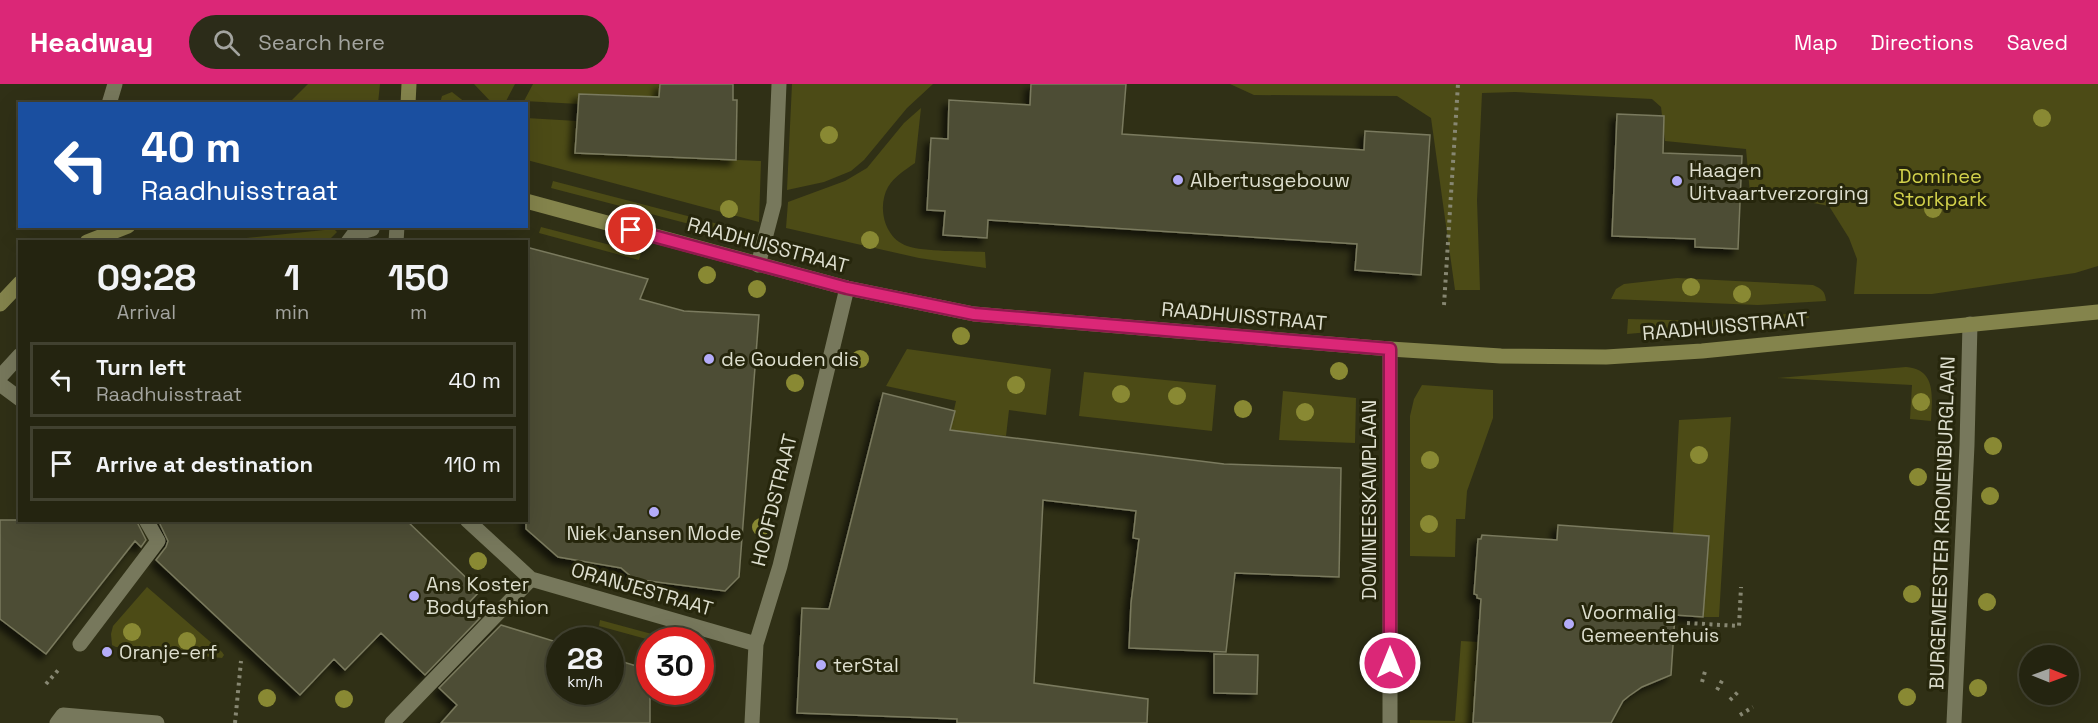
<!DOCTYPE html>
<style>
:root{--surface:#242410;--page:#2c2c19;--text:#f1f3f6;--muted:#a3a49f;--line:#414130;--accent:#db2777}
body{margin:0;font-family:"Space Grotesk",sans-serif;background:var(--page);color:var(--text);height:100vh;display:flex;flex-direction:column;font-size:22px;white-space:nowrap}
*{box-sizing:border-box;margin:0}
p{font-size:20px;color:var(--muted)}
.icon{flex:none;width:33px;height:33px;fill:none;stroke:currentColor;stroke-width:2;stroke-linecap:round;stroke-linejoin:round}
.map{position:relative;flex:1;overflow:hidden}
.drawer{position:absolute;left:18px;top:156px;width:510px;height:282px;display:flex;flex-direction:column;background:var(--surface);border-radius:0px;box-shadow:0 6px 24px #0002,0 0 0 2px var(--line)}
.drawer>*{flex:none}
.banner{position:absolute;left:18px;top:18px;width:510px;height:126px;border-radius:0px;box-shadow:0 6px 24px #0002,0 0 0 2px var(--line);background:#1a4fa0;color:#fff;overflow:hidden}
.needle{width:39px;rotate:91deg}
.tools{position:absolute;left:2019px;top:561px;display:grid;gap:12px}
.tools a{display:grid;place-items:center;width:60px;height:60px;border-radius:50%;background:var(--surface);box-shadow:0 6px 24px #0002,0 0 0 2px var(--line);font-size:30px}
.speed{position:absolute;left:546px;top:543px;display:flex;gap:12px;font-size:30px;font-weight:700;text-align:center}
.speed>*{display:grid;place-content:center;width:78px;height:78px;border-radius:50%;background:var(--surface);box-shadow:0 6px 24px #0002,0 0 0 2px var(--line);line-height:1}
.speed small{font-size:15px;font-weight:400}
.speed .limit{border:9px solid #d22;background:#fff;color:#111}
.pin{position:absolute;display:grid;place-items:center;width:51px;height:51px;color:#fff;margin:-26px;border:3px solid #fff;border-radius:50%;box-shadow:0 2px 6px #0007}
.me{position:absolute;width:66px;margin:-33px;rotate:0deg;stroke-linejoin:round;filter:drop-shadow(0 0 4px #0008)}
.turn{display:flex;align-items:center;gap:21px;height:126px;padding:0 24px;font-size:27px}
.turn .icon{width:78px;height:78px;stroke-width:2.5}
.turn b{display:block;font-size:42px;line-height:51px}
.eta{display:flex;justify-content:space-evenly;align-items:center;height:102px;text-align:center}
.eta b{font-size:36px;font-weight:800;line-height:42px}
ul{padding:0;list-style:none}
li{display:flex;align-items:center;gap:18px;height:75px;margin:0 12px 9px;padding:0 12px;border:3px solid var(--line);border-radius:0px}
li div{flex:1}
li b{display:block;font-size:22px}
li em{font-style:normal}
header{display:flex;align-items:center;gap:36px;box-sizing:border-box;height:84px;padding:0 30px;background:var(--accent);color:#fff}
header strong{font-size:28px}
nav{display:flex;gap:33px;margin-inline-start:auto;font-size:21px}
.search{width:420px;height:54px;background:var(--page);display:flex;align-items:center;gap:15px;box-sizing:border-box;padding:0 21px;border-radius:33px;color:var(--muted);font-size:22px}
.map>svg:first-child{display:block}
.green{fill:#4c4b16}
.building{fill:#4e4e34;stroke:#7a7a5e;stroke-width:1.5;filter:url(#shadow)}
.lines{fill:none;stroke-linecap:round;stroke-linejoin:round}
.path{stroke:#878772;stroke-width:4;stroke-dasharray:3 4.5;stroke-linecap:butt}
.street{stroke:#77785c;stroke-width:15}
.secondary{stroke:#84844c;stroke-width:15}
.tree{fill:#898933}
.route-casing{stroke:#8e194d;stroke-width:15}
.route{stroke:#db2777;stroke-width:10}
.poi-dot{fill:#b4acf9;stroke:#26260c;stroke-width:2}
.labels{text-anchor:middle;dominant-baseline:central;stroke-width:6;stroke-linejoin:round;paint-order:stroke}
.poi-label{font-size:20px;fill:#dddece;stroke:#26260c;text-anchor:start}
.park-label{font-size:20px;fill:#d2d14b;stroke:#26260c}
.street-label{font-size:20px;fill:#dddece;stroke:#26260c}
</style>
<header>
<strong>Headway</strong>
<div class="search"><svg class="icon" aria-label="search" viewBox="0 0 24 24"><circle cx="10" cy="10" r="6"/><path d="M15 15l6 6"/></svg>Search here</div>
<nav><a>Map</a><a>Directions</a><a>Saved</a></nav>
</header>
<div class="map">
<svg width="2098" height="639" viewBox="0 0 2098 639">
<defs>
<filter id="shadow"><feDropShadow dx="-5.5" dy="5.5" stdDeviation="3" flood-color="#0009"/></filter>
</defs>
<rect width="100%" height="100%" fill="#303016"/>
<path class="green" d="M308,0H380L378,19H289Z
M474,0H515L505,19L493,20Z
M533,0H660L659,13L579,10V20L524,17Z
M792,0H933L907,24L864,76L851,87L824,98L787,106Z
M1230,0H2098V182L2075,189L1932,210H1854L1857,175L1849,154L1829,122L1772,111L1750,110L1746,65L1665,57L1661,23L1652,15L1515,8L1482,9L1477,116L1480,206H1455L1431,34L1397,12L1254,11Z
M452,8L466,19H440L442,12Z
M921,24L915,79C905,86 895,92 888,103C877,123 884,154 907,162C924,168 965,167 985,168L986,184L919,174L786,144L788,118L845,97L867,84L904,39Z
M526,34L577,37L576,69L761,77L759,138L527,76Z
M553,97L749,148L747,155L551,104Z
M541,143L641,169L639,176L539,149Z
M334,145L337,148L328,157H217Z
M1677,194L1813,201C1822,205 1825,207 1826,217L1758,221L1611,215L1616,205L1624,200Z
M1808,228L1809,234L1627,250L1628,235L1711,237Z
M907,265L1051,285L1046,331L1009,326L1006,352L979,349L978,356L948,352L956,317L886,302Z
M1906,283C1937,285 1932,314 1931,337L1910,335L1912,301L1777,294Z
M1084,288L1216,301L1212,347L1079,332Z
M1422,301L1493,306V334L1467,407L1465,435H1456L1455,473L1410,472V332L1414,315Z
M1283,307L1356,314L1355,359L1279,356Z
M1731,333L1719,533H1703L1708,452L1673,449L1679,336Z
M147,503L222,568L224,571L222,574L116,563L112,561L111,550L113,542Z
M600,536L674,556H650L599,542Z
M1461,557L1479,558L1473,639H1410V636L1455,637Z"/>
<path class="building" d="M660,0H733V16H737L736,76L575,69L579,10L659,13Z
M1031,0H1126L1122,50L1364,66L1365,47L1430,51L1421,191L1355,186L1357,160L988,136L987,154L943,151L945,127L927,126L931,54L948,55L949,16L1030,21Z
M1617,30L1664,32L1663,69L1742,72L1738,165L1695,163V155L1612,152Z
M526,163L648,195L640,215L684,227L759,231L739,493L725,507L634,495L621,484L558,473L526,445Z
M883,309L955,327L950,346L1224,380L1341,384L1339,493L1235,489L1226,568L1129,564L1131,519L1139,455L1133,454L1136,427L1043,416L1034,599L1148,615L1147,639H957V635L797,629L802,524L829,525Z
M0,436H136L146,456L141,463L135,457L46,570L0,535Z
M158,436H406L480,507L460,528L480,534L425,591L381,549L345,586L334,575L300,611L156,476L166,463L168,457Z
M1558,441L1709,452L1703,533L1675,531L1671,591L1642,603L1629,612L1623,617L1611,639H1473L1481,515L1477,514V511L1474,510L1478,455H1481L1482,451L1557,456Z
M501,541L560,559V608H610V574L650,586V639H441L457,621L439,604Z
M1214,570L1258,571L1257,610L1214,609Z"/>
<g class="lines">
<path class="path" d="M1444,221L1458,0
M1687,539L1739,542L1741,503
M1702,598L1706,584
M46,600L60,584
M1717,606L1724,593
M1730,616L1740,606
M1740,631L1753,623
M235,639L241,577"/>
<path class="street" d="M109,20L115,0
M348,158L354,150L372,145
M396,158L397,142
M758,181L774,120L779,0
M1390,265V639
M0,293L20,271
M0,300L20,315
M467,436L531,495L756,560
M80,560L158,457L146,436
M57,639L63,631L157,639
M392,639L531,495
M752,639L756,560L780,482L847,204
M1954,639L1967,361L1970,240"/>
<path class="secondary" d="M408,20L409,0
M526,117L847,204L974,230L1390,265L1501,272L1606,273L1702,267L2098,228
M87,158L128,142
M0,220L20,199"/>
</g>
<g class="tree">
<circle cx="2042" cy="34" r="9"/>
<circle cx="829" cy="51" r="9"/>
<circle cx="729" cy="125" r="9"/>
<circle cx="1933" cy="125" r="9"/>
<circle cx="870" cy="156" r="9"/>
<circle cx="707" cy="191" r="9"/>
<circle cx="1691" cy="203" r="9"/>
<circle cx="757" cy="205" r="9"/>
<circle cx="1742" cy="210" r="9"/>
<circle cx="961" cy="252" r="9"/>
<circle cx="860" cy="275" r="9"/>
<circle cx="1339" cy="287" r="9"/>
<circle cx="795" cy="299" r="9"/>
<circle cx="1016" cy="301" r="9"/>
<circle cx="1121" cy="310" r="9"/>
<circle cx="1177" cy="312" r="9"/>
<circle cx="1921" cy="318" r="9"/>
<circle cx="1243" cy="325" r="9"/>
<circle cx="1305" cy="328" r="9"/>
<circle cx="1993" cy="362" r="9"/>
<circle cx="1699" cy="371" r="9"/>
<circle cx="1430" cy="376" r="9"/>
<circle cx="1918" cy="393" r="9"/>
<circle cx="1990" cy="412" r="9"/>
<circle cx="1429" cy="440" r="9"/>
<circle cx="761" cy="443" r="9"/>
<circle cx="478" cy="477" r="9"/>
<circle cx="1912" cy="510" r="9"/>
<circle cx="1987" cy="518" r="9"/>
<circle cx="132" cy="548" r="9"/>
<circle cx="187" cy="557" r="9"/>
<circle cx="1978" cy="604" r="9"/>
<circle cx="1907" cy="613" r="9"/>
<circle cx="267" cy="614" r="9"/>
<circle cx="344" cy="615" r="9"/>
</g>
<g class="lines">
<defs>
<path id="route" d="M631,146L847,204L974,230L1390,265V579"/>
</defs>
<use href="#route" class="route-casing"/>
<use href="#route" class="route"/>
</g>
<g class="poi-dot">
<circle cx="1178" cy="96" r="6"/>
<circle cx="1677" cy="97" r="6"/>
<circle cx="709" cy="275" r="6"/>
<circle cx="654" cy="428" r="6"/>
<circle cx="414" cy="512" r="6"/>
<circle cx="1569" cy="540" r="6"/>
<circle cx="107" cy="568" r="6"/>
<circle cx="821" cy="581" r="6"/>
</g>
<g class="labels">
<g class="poi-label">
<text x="1689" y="86">Haagen<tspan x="1689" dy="23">Uitvaartverzorging</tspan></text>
<text x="1190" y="96">Albertusgebouw</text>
<text x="721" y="275">de Gouden dis</text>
<text x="654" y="449" text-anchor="middle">Niek Jansen Mode</text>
<text x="426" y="500">Ans Koster<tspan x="426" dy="23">Bodyfashion</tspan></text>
<text x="1581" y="528">Voormalig<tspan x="1581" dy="23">Gemeentehuis</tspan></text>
<text x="119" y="568">Oranje-erf</text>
<text x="833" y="581">terStal</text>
</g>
<g class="park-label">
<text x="1940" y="92">Dominee<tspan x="1940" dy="23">Storkpark</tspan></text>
</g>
<g class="street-label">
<text transform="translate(768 161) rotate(15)">RAADHUISSTRAAT</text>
<text transform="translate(1244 232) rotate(5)">RAADHUISSTRAAT</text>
<text transform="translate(1725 242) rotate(-5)">RAADHUISSTRAAT</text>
<text transform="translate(774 416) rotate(-76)">HOOFDSTRAAT</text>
<text transform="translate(1369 416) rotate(-90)">DOMINEESKAMPLAAN</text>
<text transform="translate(1942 439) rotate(-88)">BURGEMEESTER KRONENBURGLAAN</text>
<text transform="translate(642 505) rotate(16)">ORANJESTRAAT</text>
</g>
</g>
</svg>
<div class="tools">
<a><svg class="needle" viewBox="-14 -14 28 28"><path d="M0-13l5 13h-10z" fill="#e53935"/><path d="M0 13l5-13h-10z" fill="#a3a49f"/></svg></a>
</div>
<div class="speed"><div>28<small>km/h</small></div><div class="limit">30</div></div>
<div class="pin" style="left:631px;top:146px;background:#d93025"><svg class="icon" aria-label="arrive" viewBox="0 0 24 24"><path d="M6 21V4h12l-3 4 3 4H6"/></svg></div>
<svg class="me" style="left:1390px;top:579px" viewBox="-20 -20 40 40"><circle r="17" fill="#db2777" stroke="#fff" stroke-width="3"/><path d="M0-11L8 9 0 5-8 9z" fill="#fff"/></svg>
<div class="banner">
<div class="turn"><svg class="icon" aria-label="left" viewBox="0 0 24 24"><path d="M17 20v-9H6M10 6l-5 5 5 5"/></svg><div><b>40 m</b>Raadhuisstraat</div></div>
</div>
<section class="drawer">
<div class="eta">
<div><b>09:28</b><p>Arrival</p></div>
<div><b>1</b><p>min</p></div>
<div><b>150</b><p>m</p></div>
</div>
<ul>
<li><svg class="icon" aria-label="left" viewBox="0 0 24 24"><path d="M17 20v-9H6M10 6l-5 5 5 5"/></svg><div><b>Turn left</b><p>Raadhuisstraat</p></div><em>40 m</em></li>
<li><svg class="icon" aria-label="arrive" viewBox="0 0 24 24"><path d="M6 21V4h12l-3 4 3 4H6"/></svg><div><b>Arrive at destination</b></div><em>110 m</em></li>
</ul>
</section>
</div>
